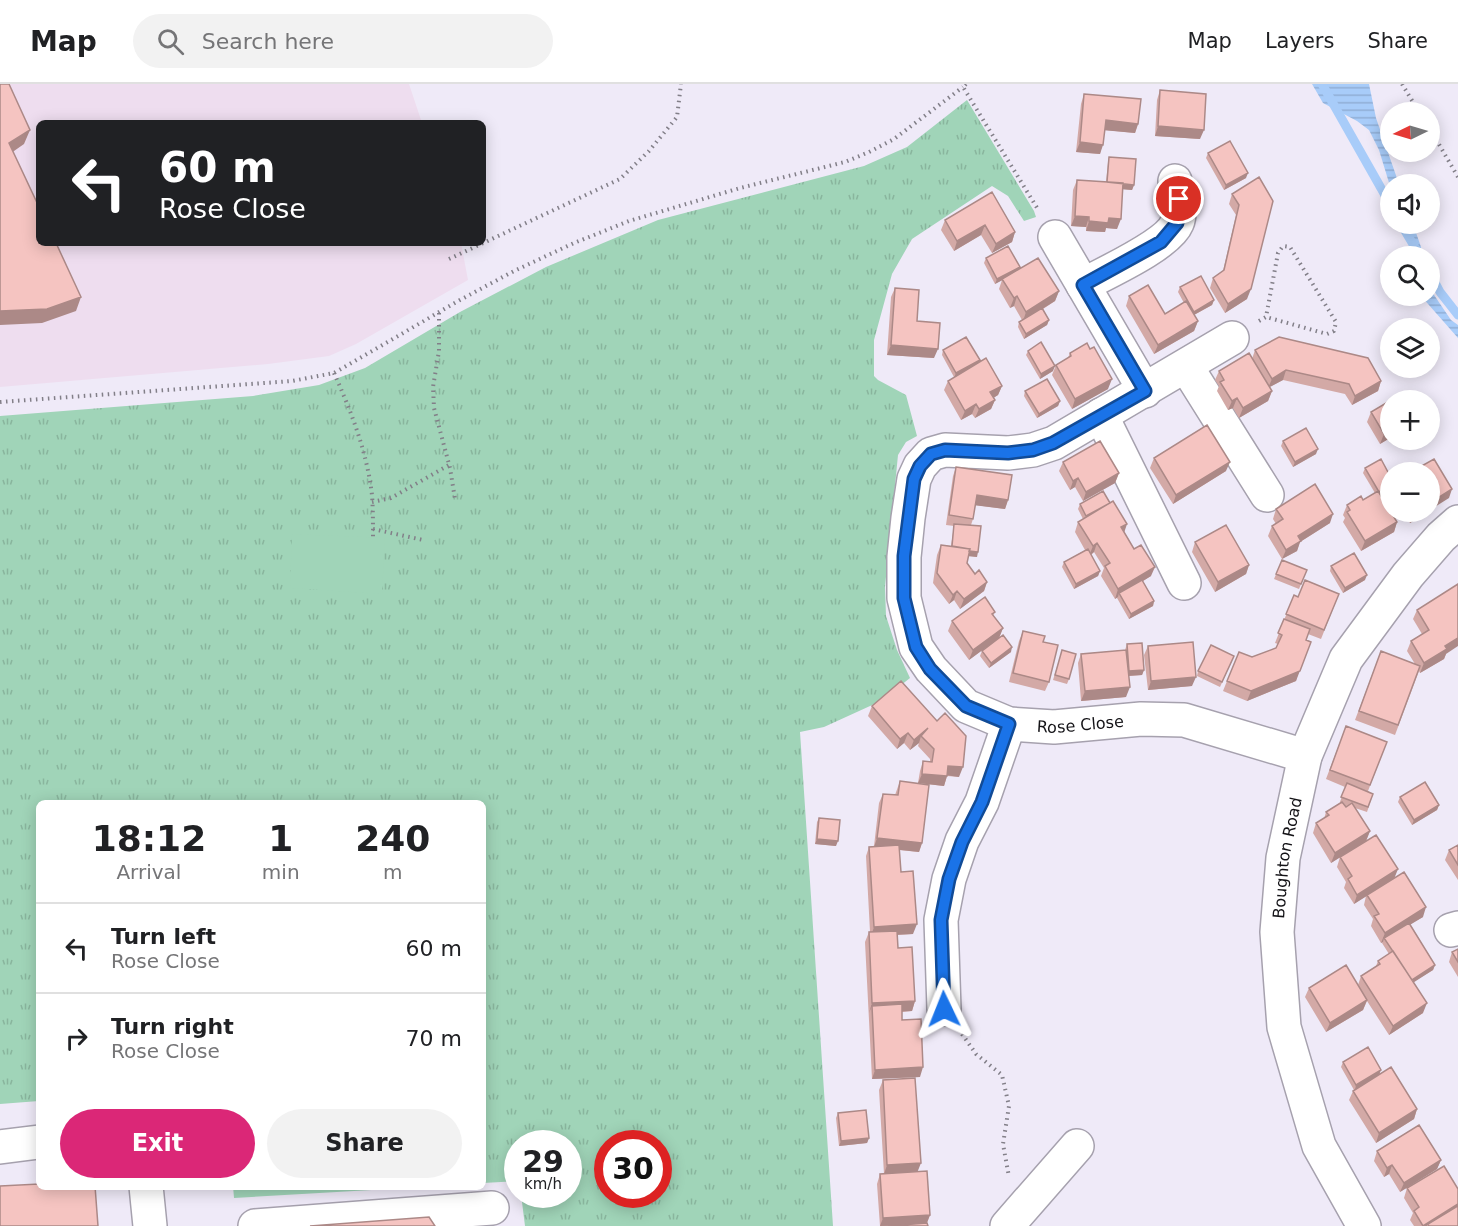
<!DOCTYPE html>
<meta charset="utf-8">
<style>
:root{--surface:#fff;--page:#f2f2f2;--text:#202124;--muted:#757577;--line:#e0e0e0;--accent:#db2777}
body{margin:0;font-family:"DejaVu Sans",sans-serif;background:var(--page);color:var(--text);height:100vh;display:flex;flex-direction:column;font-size:22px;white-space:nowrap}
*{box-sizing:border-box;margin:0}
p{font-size:20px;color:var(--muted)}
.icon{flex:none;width:33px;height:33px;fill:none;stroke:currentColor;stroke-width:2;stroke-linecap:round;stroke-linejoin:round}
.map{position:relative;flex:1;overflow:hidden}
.side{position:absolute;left:36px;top:716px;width:450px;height:390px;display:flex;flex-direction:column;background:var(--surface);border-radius:9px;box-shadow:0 3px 15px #0003}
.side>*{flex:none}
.hud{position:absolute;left:36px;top:36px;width:450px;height:126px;border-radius:9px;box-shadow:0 3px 15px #0003;background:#202124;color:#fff;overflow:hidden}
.needle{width:39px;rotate:265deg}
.controls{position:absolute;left:1380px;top:18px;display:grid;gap:12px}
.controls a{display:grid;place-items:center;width:60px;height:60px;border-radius:50%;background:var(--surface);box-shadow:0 3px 15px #0003;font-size:30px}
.speed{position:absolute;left:504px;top:1046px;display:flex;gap:12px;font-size:30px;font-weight:700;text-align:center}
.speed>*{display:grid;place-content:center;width:78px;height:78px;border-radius:50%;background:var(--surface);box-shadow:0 3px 15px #0003;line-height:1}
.speed small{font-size:15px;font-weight:400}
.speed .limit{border:9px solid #d22;background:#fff;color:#111}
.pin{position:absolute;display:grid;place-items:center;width:51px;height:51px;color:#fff;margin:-26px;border:3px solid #fff;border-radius:50%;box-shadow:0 2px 6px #0007}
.me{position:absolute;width:66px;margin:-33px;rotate:358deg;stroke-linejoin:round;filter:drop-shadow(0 0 4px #0008)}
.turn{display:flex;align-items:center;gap:21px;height:126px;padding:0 24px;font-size:27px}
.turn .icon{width:78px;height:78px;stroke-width:2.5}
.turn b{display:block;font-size:42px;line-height:51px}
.eta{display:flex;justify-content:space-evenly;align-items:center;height:102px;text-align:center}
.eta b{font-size:36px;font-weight:600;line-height:42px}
.action{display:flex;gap:12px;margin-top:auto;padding:12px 24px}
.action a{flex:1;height:69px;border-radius:36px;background:var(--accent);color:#fff;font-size:24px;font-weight:600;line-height:69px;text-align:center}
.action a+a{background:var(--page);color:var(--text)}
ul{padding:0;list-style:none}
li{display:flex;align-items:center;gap:18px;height:90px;padding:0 24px;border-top:2px solid var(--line)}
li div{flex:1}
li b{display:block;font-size:22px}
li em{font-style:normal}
header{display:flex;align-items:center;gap:36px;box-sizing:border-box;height:84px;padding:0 30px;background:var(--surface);border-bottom:2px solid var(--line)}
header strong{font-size:28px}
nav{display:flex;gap:33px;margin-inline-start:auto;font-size:21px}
.search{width:420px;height:54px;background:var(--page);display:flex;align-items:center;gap:15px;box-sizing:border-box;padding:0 21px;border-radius:33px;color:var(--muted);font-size:22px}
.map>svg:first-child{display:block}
.education{fill:#eeddef}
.park{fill:url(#park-tufts);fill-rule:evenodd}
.garden{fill:#a0d4b8}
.water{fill:url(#water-rules)}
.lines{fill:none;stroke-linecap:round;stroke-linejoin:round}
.stream{stroke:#a8ccf9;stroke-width:9}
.minor-casing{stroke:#a6a1ae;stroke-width:36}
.path{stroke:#827f88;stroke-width:4;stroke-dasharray:1.5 4.5;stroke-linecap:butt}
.minor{stroke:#fff;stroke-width:33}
.wall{fill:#d3a9a6}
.shaded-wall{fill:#ac8987}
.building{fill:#f5c4c1;stroke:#ac8987;stroke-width:1.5}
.route-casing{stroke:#114b97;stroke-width:15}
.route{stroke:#1a73e8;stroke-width:10}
.labels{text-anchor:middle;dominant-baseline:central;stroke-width:5;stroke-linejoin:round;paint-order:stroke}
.street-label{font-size:16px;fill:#141317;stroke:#efeaf8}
</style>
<header>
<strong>Map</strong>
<div class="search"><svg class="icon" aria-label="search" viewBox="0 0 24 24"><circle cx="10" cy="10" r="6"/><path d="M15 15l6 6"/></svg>Search here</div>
<nav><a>Map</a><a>Layers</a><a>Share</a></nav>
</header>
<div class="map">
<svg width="1458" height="1142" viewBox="0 0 1458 1142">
<defs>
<pattern id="park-tufts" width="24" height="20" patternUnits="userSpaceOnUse" patternTransform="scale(1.5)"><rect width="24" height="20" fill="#a0d4b8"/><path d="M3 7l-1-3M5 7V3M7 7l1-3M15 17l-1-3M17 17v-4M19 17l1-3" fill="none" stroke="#89b59d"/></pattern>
<pattern id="water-rules" width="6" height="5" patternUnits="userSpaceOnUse" patternTransform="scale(1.5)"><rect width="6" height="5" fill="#a8ccf9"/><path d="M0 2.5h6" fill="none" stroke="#90aed5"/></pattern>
</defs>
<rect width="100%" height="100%" fill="#efeaf8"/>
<path class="education" d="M0,0H409L422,39H39V159H461L468,196L356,260L329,272L268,280L0,303Z"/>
<path class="park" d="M967,16L1034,127L1036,133L1024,137L1008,112L992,102L912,155L892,190L874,256V292L878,296L906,311L917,352L906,358L898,371L885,503L886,532L897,566L910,594L881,617L824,643L800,648L833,1142H525L521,1110H568V1059H518L517,1097L483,1099V718H39V1017L0,1020V332L253,312L319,301L365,284L460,228L546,183L658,136L864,82L907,63ZM608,1059H658V1110H608Z
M233,1102H424V1103L234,1114Z"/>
<path class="garden" d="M292,450L385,454L382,510L290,504Z"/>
<path class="water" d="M1312,0H1369L1376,34L1399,100L1390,102L1379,66L1369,46L1357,37L1323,19Z
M1402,140H1413L1421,163L1422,172H1413Z
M1430,205L1451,236L1458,241V254L1421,212H1430Z"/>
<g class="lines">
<path class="stream" d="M1322,0L1390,120
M1401,140L1420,172
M1430,189L1440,208L1458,231"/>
<defs>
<g id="minor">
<path d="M1055,153L1145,307"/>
<path d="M1083,201C1105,189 1168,161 1177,139C1182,127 1177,109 1175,97"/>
<path id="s1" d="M1232,254L1054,359L1033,366L1008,369L945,366L931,370L920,382L914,395L908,434L904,473V514L916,563L931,585L966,622L1009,640L1054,643L1141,635L1184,636L1305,672"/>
<path d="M1186,282L1267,411"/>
<path d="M1101,331L1184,499"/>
<path d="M1451,846L1458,844"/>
<path d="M944,925L941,836L949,795L962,757L982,718L1009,640"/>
<path d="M0,1063L39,1058"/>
<path d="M146,1102L150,1142"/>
<path d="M255,1142L492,1124"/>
<path d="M1007,1142L1077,1062"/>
<path id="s2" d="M1364,1142L1319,1062L1284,943L1277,848L1283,774L1305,672L1346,575L1408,491L1441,453L1458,438"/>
</g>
</defs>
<use href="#minor" class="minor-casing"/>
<path class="path" d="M966,0L963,3L1039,127
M1402,0L1419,28
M1430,45L1458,93
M449,175L620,95L649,67L677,33L681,0
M439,229V267L433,303L434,324L450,384L455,415
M1259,237L1266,233L1278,169L1283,162L1290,163L1336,238L1334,247L1327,250L1266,233
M334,289C351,327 367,368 372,411C373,425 373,439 373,453
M0,318L292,297L334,289L460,216L514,187L574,159L629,137L740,104L845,78L869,68L894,55L963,3
M372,418L391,414L449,381
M373,445L423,456
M962,950L976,970L1002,991L1009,1022L1003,1060L1009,1093"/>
<use href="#minor" class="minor"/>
</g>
<path class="wall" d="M1160,6L1200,55L1155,52L1157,16Z
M1084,10L1138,40L1135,49L1105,46L1100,70L1076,68L1081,20Z
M1208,69L1246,94L1224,106L1206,74Z
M1109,73L1134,101L1132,106L1123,105L1117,145L1106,144L1105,148L1086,147V143L1071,142L1073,106L1077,96L1106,98L1108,78Z
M1259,93L1247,215L1225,229L1210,204L1213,194L1223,187L1236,131L1229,120L1232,110Z
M992,108L1015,148L1012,158L992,169L981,151L954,167L941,146L945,136Z
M986,174L1019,185L1059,207L1055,217L1043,225L1049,236L1047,241L1024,255L1018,243L1019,238L1022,236L1014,222L1010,224L999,205L1002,196L995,200L984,179Z
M1180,203L1214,216L1212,221L1194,231L1198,237L1194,247L1154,270L1126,222L1129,212L1165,230L1184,219L1178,208Z
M895,204L917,237L934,274L887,271L891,213Z
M943,266L980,276L979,278L1002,302L998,311L993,314L995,316L991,325L975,334L972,330L961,336L944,306L948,297L954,293L942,271Z
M1255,266L1381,297L1378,307L1352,321L1345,310L1283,296L1269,303L1272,307L1268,317L1239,334L1233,324L1228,326L1217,307L1219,302L1215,296L1219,287L1252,275Z
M1028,267L1053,287L1040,295L1026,271Z
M1070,269L1108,305L1072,325L1052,291L1056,281L1068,274Z
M1025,307L1060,317L1058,322L1037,334L1024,312Z
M1390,316V354L1380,360L1367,338L1371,328Z
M1283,357L1316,370L1293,383L1281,362Z
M1154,374L1226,387L1173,420L1150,384Z
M1063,378L1119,389L1115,399L1083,417L1075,403L1070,406L1059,387Z
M956,383L1008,416L1005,425L975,421L973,435L971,441L977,473L968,472L967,479L975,490L987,498L984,507L960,525L954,516L949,520L933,499L937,471L941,461L951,462L954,442L946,441L953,392Z
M1365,384L1390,392V405L1381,411L1397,438L1394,448L1361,467L1343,438L1345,434L1343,431L1347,421L1363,416L1375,409L1363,389Z
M1080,420L1124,448L1151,492L1143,497L1154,517L1153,522L1129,535L1117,514L1118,513L1115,515L1101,492L1104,484L1094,468L1091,471L1100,487L1098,492L1074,505L1062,483L1064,478L1085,466L1075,448L1078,438L1083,435L1078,425Z
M1276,425L1330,439L1300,458L1297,467L1282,475L1268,452L1272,442L1276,440L1273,435Z
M1403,428H1428L1410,439Z
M1195,458L1249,481L1246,490L1215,508L1192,468Z
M1282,476L1307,486L1299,505L1274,495Z
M1331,482L1365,496L1343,509L1330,487Z
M1339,510L1321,555L1308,550L1296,597L1247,617L1223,607L1227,597L1252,573L1276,564L1278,560L1275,559L1294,511L1298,513Z
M1417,526L1446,570L1444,575L1420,589L1419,587L1395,651L1355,636L1381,567L1415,580L1407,567L1411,557L1422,550L1413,535Z
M995,528L993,532L1003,544L999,554L1011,568L989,584L980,572L982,567L990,560L969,576L948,547L952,537Z
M1023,547L1043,558L1049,598L1045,607L1009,598L1019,557Z
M1127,560L1144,586L1142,591L1128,592L1126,613L1081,617L1078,579L1081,570L1125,566Z
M1148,562L1192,602L1148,606L1144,571Z
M1062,566L1069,595L1067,600L1053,596Z
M1232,577L1220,603L1197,592L1198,587Z
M901,597L959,693L947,692L944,702L918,699L920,687L923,677H930V675L918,662L919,659L910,666L904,659L897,665L868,632L872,622Z
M1346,642L1387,658L1368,707L1373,710L1367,728L1355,724L1370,747L1366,757L1331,779L1313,749L1316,739L1324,735L1326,728L1341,718H1340L1345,703L1326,695Z
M900,697L922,759L919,768L899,766L901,788L913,850L897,851L898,864L915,917L912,927L902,928V936L920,993L872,995L865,858L869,848H870L866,772L869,763L874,762L879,719L883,710L895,711Z
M1400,713L1439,721L1437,726L1412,741L1398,718Z
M819,734L836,762L815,760L817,738Z
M1458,761V796L1445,776L1449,766Z
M1340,773L1395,794L1423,833L1410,840L1435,881L1433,886L1413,898L1423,929L1389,951L1367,917L1363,926L1326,948L1305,913L1309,904L1358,901L1361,892L1376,882L1378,877L1389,870L1382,859L1383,858L1381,859L1371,842L1373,835L1364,821L1366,812L1354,820L1344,804L1346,798L1337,783Z
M1458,865V893L1449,878L1452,868Z
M1343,978L1380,989L1417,1025L1414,1035L1376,1059L1349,1016L1353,1007L1354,1006L1341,983Z
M883,996L917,1088L930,1131L927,1139L928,1142H880L877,1100L880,1090H884L879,1006Z
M838,1029L869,1054L867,1059L839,1062L836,1034Z
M1377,1067L1441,1076L1437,1085L1400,1108L1389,1090L1384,1093L1374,1077Z
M1407,1104L1458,1142H1414L1410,1136L1413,1129L1404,1114Z"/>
<path class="shaded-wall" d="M1106,36L1138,40L1135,49L1102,46Z
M1158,42L1204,46L1200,55L1155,52Z
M30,46L24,60L4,74L9,59Z
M1080,58L1103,61L1100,70L1076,68Z
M1248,89L1246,94L1224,106L1226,101Z
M1107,99L1134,101L1132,106L1106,104Z
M1075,132L1089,133L1086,143L1071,142Z
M1109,134L1121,135L1117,145L1106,144L1105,148L1086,147L1089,137Z
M985,141L981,151L954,167L957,157Z
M1015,148L1012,158L992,169L996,160Z
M1020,183L1018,188L995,200L997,195Z
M1251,205L1247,215L1225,229L1228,220Z
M1059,207L1055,217L1023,237L1026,228Z
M1017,212L1014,222L1010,224L1014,214Z
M81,213L76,227L42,239L0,241V227Z
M1214,216L1212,221L1192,232L1194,228Z
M1049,236L1047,241L1024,255L1026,250Z
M1198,237L1194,247L1154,270L1158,261Z
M891,261L938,265L934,274L887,271Z
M980,276L978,281L954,294L956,289Z
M1055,282L1053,287L1040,295L1041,290Z
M1286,286L1283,296L1268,304L1272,295Z
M1112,295L1108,305L1072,325L1075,315Z
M1381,297L1378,307L1352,321L1355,312Z
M1002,302L998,311L987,318L990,308Z
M1272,307L1268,317L1239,334L1243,324Z
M1237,314L1233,324L1228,326L1232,317Z
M995,316L991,325L975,334L979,325Z
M1060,317L1058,322L1037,334L1039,330Z
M976,320L972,330L961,336L965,327Z
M1390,346V354L1380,360L1384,350Z
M1318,365L1316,370L1293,383L1295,378Z
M1230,378L1226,387L1173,420L1176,411Z
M1119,389L1115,399L1083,417L1086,408Z
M1078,394L1075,403L1070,406L1073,397Z
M1390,401V405L1377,413L1379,408Z
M1452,405L1449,414L1430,426V419Z
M977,411L1008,416L1005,425L973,421Z
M1416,428H1428L1410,439L1413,429Z
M1333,430L1330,439L1300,458L1297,467L1282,475L1286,466L1298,452Z
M1397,438L1394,448L1361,467L1365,457Z
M1127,440L1124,449L1121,443Z
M1097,459L1094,468L1089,472L1093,462Z
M951,465L978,468L977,473L950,470Z
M1249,481L1246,490L1215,508L1218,498Z
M1155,483L1151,492L1120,511L1119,509L1118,513L1115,515L1118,505Z
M1100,487L1098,492L1074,505L1076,500Z
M1367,491L1365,496L1343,509L1345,504Z
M987,498L984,507L960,525L964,515Z
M957,507L954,516L949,520L953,511Z
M1154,517L1153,522L1129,535L1131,530Z
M1003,544L999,554L969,576L973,566Z
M1458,554V562L1446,570L1444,575L1420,589L1424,579L1445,562Z
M1311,558L1296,597L1247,617L1251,607Z
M1012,563L1011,568L989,584L991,579Z
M1144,586L1142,591L1127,592L1129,587Z
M1196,593L1192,602L1148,606L1151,597Z
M1130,603L1126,613L1081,617L1085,607Z
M928,644L921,652L919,659L910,666L914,656Z
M908,649L904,659L897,665L900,655Z
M948,682L963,683L959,693L945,691Z
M922,690L947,692L944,702L918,699Z
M1439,721L1437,726L1412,741L1414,736Z
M1370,747L1366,757L1331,779L1335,769Z
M877,754L922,759L919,768L874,763Z
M817,755L838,757L836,762L815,760Z
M1398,785L1394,795L1354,820L1357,811Z
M1426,823L1423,833L1385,856L1384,854L1383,858L1381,859L1385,849Z
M917,840L913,850L871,852L874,843Z
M1435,881L1433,886L1408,902L1410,897Z
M1367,916L1363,926L1326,948L1330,939Z
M915,917L912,927L872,929V922L869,929L872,919Z
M1427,919L1423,929L1389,951L1393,942Z
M923,983L920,993L872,995L875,986Z
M1381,986L1379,991L1355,1006L1356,1001Z
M1417,1025L1414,1035L1376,1059L1379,1049Z
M869,1054L867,1059L839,1062L841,1057Z
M1441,1076L1437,1085L1400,1108L1404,1099Z
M921,1079L917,1089L884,1090L887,1081Z
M1392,1081L1389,1090L1384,1093L1387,1084Z
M1458,1120V1127L1428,1140L1427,1142H1423Z
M930,1131L926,1141L880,1142L883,1134Z"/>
<path class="building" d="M0,0H9L30,46L9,59L39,123V159H56L81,213L47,225L0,227Z
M1160,6L1206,10L1204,46L1158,42Z
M1084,10L1141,15L1138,40L1106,36L1103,61L1080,58Z
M1230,57L1248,89L1226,101L1208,69Z
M1109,73L1136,75L1134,101L1107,98Z
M1259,93L1273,117L1251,205L1228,220L1213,194L1224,186L1239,121L1232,110Z
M1077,96L1123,99L1121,135L1109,134L1108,139L1089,137V133L1075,132Z
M992,108L1015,148L996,160L985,141L957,157L945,136Z
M1008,162L1020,183L997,195L986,174Z
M1038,174L1059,207L1026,228L1017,212L1014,214L1002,195Z
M1201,192L1214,216L1194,228L1180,203Z
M1148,201L1165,230L1186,217L1198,237L1158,261L1129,212Z
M895,204L919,206L917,237L940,239L938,265L891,261Z
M1042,224L1049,236L1026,250L1019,238Z
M966,253L980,276L956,289L943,266Z
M1279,253L1368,274L1381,297L1355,312L1349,300L1286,286L1272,295L1255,266Z
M1041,258L1055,282L1041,290L1028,267Z
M1087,259L1090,265L1094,263L1112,295L1075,315L1056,281L1071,272L1070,269Z
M1249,269L1272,307L1243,324L1237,314L1232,317L1220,298L1224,296L1219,287Z
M986,274L1002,302L990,308L995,316L979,325L976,320L965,327L948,297Z
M1047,295L1060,317L1039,330L1025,307Z
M1393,315L1394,316H1390V346L1384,350L1371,328Z
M1207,341L1230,378L1176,411L1154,374Z
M1306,344L1318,365L1295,378L1283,357Z
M1100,357L1119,389L1086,408L1078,394L1073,397L1063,378Z
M1381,375L1390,392V401L1379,408L1365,384Z
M1434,375L1452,405L1430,419V388H1411Z
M956,383L1012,391L1008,416L977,411L973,435L949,431Z
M1315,400L1333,430L1298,452L1301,457L1286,466L1272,442L1283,435L1276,425Z
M1103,407L1110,419L1086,432L1080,420Z
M1378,407L1397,438L1365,457L1347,428L1350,426L1347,421L1361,412L1363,416Z
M1113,417L1127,440L1121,443L1134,465L1141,461L1155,483L1118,505L1105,482L1110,479L1097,459L1093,462L1078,438Z
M954,440L981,442L978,468L969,467L970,465L952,462Z
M1226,441L1249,481L1218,498L1195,458Z
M941,461L970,465L967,479L975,490L979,486L987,498L964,515L957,507L953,511L937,489Z
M1088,465L1100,487L1076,500L1064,478Z
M1354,469L1367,491L1345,504L1331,482Z
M1282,476L1307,486L1301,500L1276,490Z
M1142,496L1154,517L1131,530L1119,509Z
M1305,496L1339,510L1324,546L1286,530L1294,511L1298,513Z
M1458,500V554L1445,562L1447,565L1424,579L1411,557L1429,546L1417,526Z
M985,513L995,528L992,530L1003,544L973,566L952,537Z
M1284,535L1310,545L1306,556L1311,558L1300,587L1251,607L1227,597L1239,568L1252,573L1276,564L1282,551L1278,549Z
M1023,547L1045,552L1043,558L1058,561L1049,598L1013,589Z
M1003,551L1012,563L991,579L982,567Z
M1193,558L1196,593L1151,597L1148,562Z
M1142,559L1144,586L1129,587L1127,560Z
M1211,561L1234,572L1222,598L1198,587Z
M1062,566L1076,570L1069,595L1055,591Z
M1126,566L1130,603L1085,607L1081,570Z
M1381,567L1420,582L1398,641L1359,627Z
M901,597L937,637L945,629L966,652L963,683L948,682L947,692L922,690L923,677L932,678L934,665L921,652L928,644L914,656L908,649L900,655L872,622Z
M1346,642L1387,658L1370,701L1330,686Z
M900,697L929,701L922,759L877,754L883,710L898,711Z
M1425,698L1439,721L1414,736L1400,713Z
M1347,699L1373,710L1368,723L1341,713Z
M1342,718L1346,723L1352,719L1370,747L1335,769L1316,739L1329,731L1326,728Z
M819,734L840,736L838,757L817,755Z
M1376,751L1398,785L1357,811L1348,795L1352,792L1340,773Z
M899,761L901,788L913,787L917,840L874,843L869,763Z
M1458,761V781L1449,766Z
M1404,788L1426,823L1385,849L1374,832L1379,830L1367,811Z
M1409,839L1435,881L1412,896L1384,854Z
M897,847L898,864L912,863L915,917L872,919L869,848Z
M1458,865V878L1452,868Z
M1393,867L1427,919L1393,942L1361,892L1380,880L1378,877Z
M1346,881L1367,916L1330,939L1309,904Z
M902,920V936L921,935L923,983L875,986L872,922Z
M1368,963L1381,986L1356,1001L1343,978Z
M1391,983L1417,1025L1379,1049L1353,1007Z
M915,994L921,1079L887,1081L883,996Z
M866,1026L869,1054L841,1057L838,1029Z
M1419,1041L1441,1076L1404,1099L1392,1081L1387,1084L1377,1067Z
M1444,1082L1458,1105V1120L1423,1142L1414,1127L1419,1123L1407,1104Z
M927,1087L930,1131L883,1134L880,1090Z
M39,1100V1102H95L98,1142H0V1102Z
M1458,1122V1142H1429L1428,1140Z
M429,1133L435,1142H310Z
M927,1139L928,1142H888Z"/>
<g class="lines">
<defs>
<path id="route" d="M944,925L941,836L949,795L962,758L982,718L1009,640L966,622L930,585L916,563L904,514V472L914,395L920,382L931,370L945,366L1008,369L1033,366L1053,359L1145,307L1083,201L1161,158L1177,139L1179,115"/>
</defs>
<use href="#route" class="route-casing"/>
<use href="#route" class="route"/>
</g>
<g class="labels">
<g class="street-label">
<text stroke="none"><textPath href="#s1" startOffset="728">Rose Close</textPath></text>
<text stroke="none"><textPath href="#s2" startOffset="386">Boughton Road</textPath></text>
</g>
</g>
</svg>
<div class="controls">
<a><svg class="needle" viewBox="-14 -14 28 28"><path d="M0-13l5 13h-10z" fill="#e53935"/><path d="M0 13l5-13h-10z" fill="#757577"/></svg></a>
<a><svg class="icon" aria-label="sound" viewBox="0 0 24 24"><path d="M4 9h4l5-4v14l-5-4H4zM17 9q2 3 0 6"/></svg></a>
<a><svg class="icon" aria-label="search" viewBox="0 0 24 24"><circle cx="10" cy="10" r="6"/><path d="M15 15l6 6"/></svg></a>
<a><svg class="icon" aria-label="layers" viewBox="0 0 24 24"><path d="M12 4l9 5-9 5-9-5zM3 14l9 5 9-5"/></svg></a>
<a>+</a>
<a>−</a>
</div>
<div class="speed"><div>29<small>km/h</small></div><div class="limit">30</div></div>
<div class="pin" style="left:1179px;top:115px;background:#d93025"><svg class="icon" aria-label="arrive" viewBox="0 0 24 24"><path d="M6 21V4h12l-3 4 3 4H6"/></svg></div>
<svg class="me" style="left:944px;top:925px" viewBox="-20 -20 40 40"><path d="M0-17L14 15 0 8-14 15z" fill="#1a73e8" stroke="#fff" stroke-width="4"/></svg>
<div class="hud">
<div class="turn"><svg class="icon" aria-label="left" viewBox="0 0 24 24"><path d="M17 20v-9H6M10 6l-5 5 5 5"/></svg><div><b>60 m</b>Rose Close</div></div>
</div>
<section class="side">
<div class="eta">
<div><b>18:12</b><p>Arrival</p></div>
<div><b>1</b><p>min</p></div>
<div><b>240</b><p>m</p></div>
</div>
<ul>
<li><svg class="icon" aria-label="left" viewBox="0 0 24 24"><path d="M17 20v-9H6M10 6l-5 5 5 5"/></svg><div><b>Turn left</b><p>Rose Close</p></div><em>60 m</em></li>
<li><svg class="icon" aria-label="right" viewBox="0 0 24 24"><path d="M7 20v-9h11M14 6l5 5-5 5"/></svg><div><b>Turn right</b><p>Rose Close</p></div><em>70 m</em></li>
</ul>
<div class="action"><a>Exit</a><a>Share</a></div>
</section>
</div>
